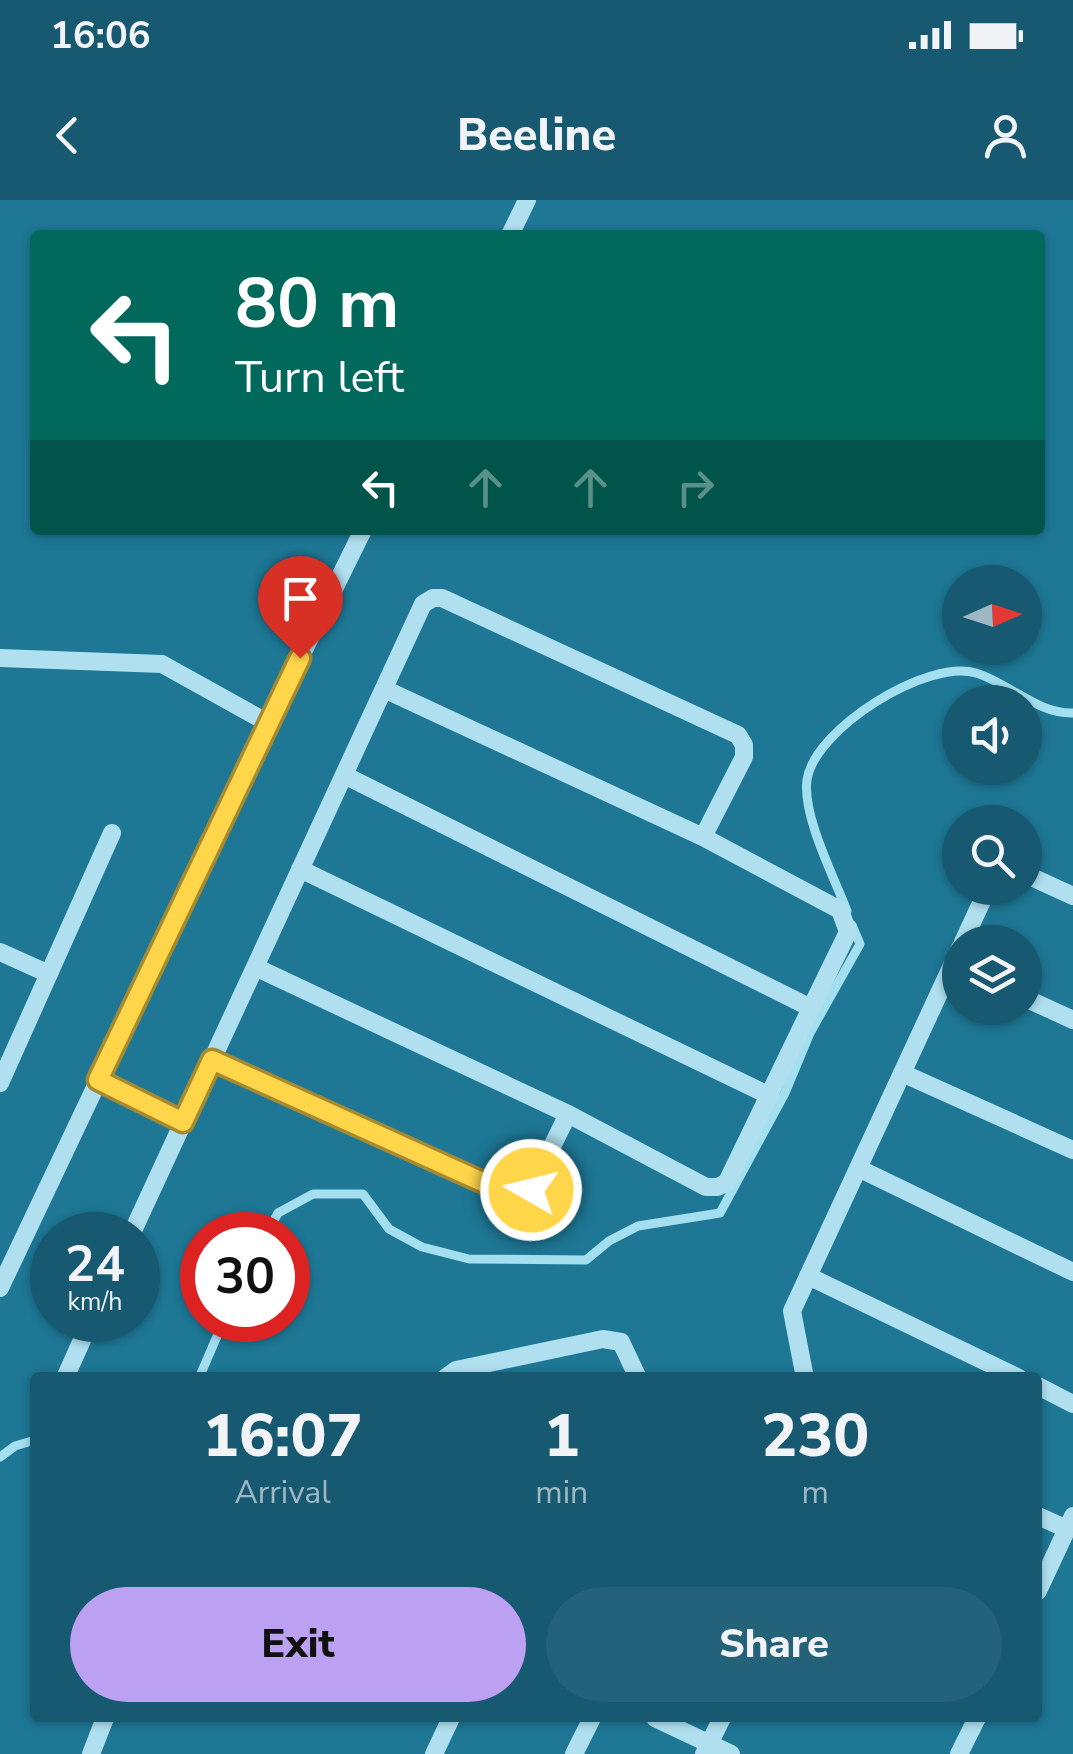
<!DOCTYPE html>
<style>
:root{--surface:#165970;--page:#236278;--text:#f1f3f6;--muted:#9eb8c3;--accent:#bca0f2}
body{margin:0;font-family:"Nunito Sans",sans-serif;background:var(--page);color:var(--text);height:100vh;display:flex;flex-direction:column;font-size:38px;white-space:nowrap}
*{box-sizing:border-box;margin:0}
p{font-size:32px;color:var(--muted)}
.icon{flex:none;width:55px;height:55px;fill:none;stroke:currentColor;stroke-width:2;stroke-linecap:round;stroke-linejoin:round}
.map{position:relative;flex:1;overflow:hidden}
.sheet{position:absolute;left:30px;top:1172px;width:1012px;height:350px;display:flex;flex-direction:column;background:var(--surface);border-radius:10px;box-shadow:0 2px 8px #0004}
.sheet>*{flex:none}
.banner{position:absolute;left:30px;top:30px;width:1015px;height:305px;border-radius:10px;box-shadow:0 2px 8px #0004;background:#00695c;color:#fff;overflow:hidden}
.needle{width:65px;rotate:87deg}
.buttons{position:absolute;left:942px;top:365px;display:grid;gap:20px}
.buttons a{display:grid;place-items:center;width:100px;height:100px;border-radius:50%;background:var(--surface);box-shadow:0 2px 8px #0004;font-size:50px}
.speed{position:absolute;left:30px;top:1012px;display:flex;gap:20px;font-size:50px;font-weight:700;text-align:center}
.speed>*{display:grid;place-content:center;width:130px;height:130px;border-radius:50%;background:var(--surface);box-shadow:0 2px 8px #0004;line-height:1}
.speed small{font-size:25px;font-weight:400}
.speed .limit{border:15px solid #d22;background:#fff;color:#111}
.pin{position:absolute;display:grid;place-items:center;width:85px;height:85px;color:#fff;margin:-102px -42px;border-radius:50% 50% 50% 0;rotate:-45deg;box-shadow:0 0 10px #0007}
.pin .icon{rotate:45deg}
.me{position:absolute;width:110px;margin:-55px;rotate:278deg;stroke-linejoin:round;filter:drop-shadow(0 0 8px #0008)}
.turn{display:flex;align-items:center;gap:35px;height:210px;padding:0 40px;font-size:45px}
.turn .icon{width:130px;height:130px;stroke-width:2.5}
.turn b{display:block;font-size:70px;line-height:85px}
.lanes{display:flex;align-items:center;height:95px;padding:0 40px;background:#0003;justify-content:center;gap:50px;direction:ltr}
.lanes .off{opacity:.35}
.eta{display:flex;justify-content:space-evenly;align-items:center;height:170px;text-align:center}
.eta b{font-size:60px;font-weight:800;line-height:70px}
.button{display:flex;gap:20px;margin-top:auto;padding:20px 40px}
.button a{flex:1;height:115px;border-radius:60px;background:var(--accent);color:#111;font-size:40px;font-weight:800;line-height:115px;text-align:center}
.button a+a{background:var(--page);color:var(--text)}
.status{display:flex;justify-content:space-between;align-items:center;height:70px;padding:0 50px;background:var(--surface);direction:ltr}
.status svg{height:28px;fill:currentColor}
header{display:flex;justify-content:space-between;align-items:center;height:130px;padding:0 40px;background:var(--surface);font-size:45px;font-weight:800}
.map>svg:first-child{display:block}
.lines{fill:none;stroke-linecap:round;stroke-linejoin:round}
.stream{stroke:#a4dff0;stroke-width:9}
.minor{stroke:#b0e0ef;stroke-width:18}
.route-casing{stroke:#a68a30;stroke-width:25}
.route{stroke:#ffd54a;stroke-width:18}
</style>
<div class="status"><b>16:06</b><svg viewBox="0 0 49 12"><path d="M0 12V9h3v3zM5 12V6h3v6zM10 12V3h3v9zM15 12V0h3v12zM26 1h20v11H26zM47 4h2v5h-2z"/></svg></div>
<header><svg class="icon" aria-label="back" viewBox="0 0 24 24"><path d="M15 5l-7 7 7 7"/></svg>Beeline<svg class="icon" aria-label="person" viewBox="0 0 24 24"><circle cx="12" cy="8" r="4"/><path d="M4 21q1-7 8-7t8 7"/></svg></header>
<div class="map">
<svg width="1073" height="1554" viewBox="0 0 1073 1554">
<rect width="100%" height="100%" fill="#1d7795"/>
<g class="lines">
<path class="stream" d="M847,711C834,677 802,615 807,580C814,529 928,458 976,473C1009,483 1037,514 1073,513
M266,1035L278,1013L313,994H363L389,1029L422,1047L469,1059L586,1060L609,1041L638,1026L720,1013L785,893L810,833L860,744L852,725
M199,1178L224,1120
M0,1257L15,1246L35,1240"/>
<path class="minor" d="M510,35L527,0
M0,458L162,464L268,523
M384,489L703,637L840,710L848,732L811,808
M344,575L811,808L727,982L718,987H706L568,914
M300,669L770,896
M1025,674L1073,696
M963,742L988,688
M0,752L49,774
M1025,798L1073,820
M212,861L509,994L531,989L568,914L255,767
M902,873L1073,950
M98,880L183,922
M0,883L112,633
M858,968L1073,1072
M131,1035L423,404L433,398H442L738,535L744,545V557L703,637
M808,1076L1019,1178
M0,1088L268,523L363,330
M65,1178L91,1120
M445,1178L456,1170L603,1139L621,1142L638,1178
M805,1178L792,1111L960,748
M1038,1186L1073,1204
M1038,1316L1067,1329
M1038,1391L1073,1316
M655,1518L731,1554
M91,1554L105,1518
M434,1554L451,1518
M574,1554L592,1518
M704,1554L722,1518
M959,1554L977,1518"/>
</g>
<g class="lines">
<defs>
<path id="route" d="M300,458L98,880L183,922L212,860L509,994L531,990"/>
</defs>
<use href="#route" class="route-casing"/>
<use href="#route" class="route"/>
</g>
</svg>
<div class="buttons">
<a><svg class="needle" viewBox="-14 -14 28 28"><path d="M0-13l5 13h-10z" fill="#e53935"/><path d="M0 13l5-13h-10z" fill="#9eb8c3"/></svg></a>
<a><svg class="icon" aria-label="sound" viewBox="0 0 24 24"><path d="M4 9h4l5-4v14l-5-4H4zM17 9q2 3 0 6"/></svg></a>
<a><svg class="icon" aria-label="search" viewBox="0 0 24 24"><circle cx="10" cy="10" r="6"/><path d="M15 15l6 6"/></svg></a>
<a><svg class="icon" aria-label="layers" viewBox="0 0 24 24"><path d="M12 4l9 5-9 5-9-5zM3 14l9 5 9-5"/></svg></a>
</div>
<div class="speed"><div>24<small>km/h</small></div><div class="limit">30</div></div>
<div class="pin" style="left:300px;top:458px;background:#d93025"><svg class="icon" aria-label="arrive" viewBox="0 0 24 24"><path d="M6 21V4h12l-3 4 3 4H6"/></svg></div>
<svg class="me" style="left:531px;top:990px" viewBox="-20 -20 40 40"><circle r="17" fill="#ffd54a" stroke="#fff" stroke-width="3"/><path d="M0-11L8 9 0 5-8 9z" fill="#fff"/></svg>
<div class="banner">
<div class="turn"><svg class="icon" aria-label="left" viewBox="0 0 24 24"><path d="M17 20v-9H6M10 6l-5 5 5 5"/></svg><div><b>80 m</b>Turn left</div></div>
<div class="lanes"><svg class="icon" aria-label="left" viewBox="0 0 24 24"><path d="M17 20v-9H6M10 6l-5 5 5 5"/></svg><svg class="icon off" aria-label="ahead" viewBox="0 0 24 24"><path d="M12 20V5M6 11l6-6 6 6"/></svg><svg class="icon off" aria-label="ahead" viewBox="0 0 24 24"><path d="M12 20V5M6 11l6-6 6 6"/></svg><svg class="icon off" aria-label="right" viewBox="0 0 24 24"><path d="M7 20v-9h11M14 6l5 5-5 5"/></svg></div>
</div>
<section class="sheet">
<div class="eta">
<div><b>16:07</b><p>Arrival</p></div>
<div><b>1</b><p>min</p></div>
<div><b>230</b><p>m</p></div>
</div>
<div class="button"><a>Exit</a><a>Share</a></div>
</section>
</div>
